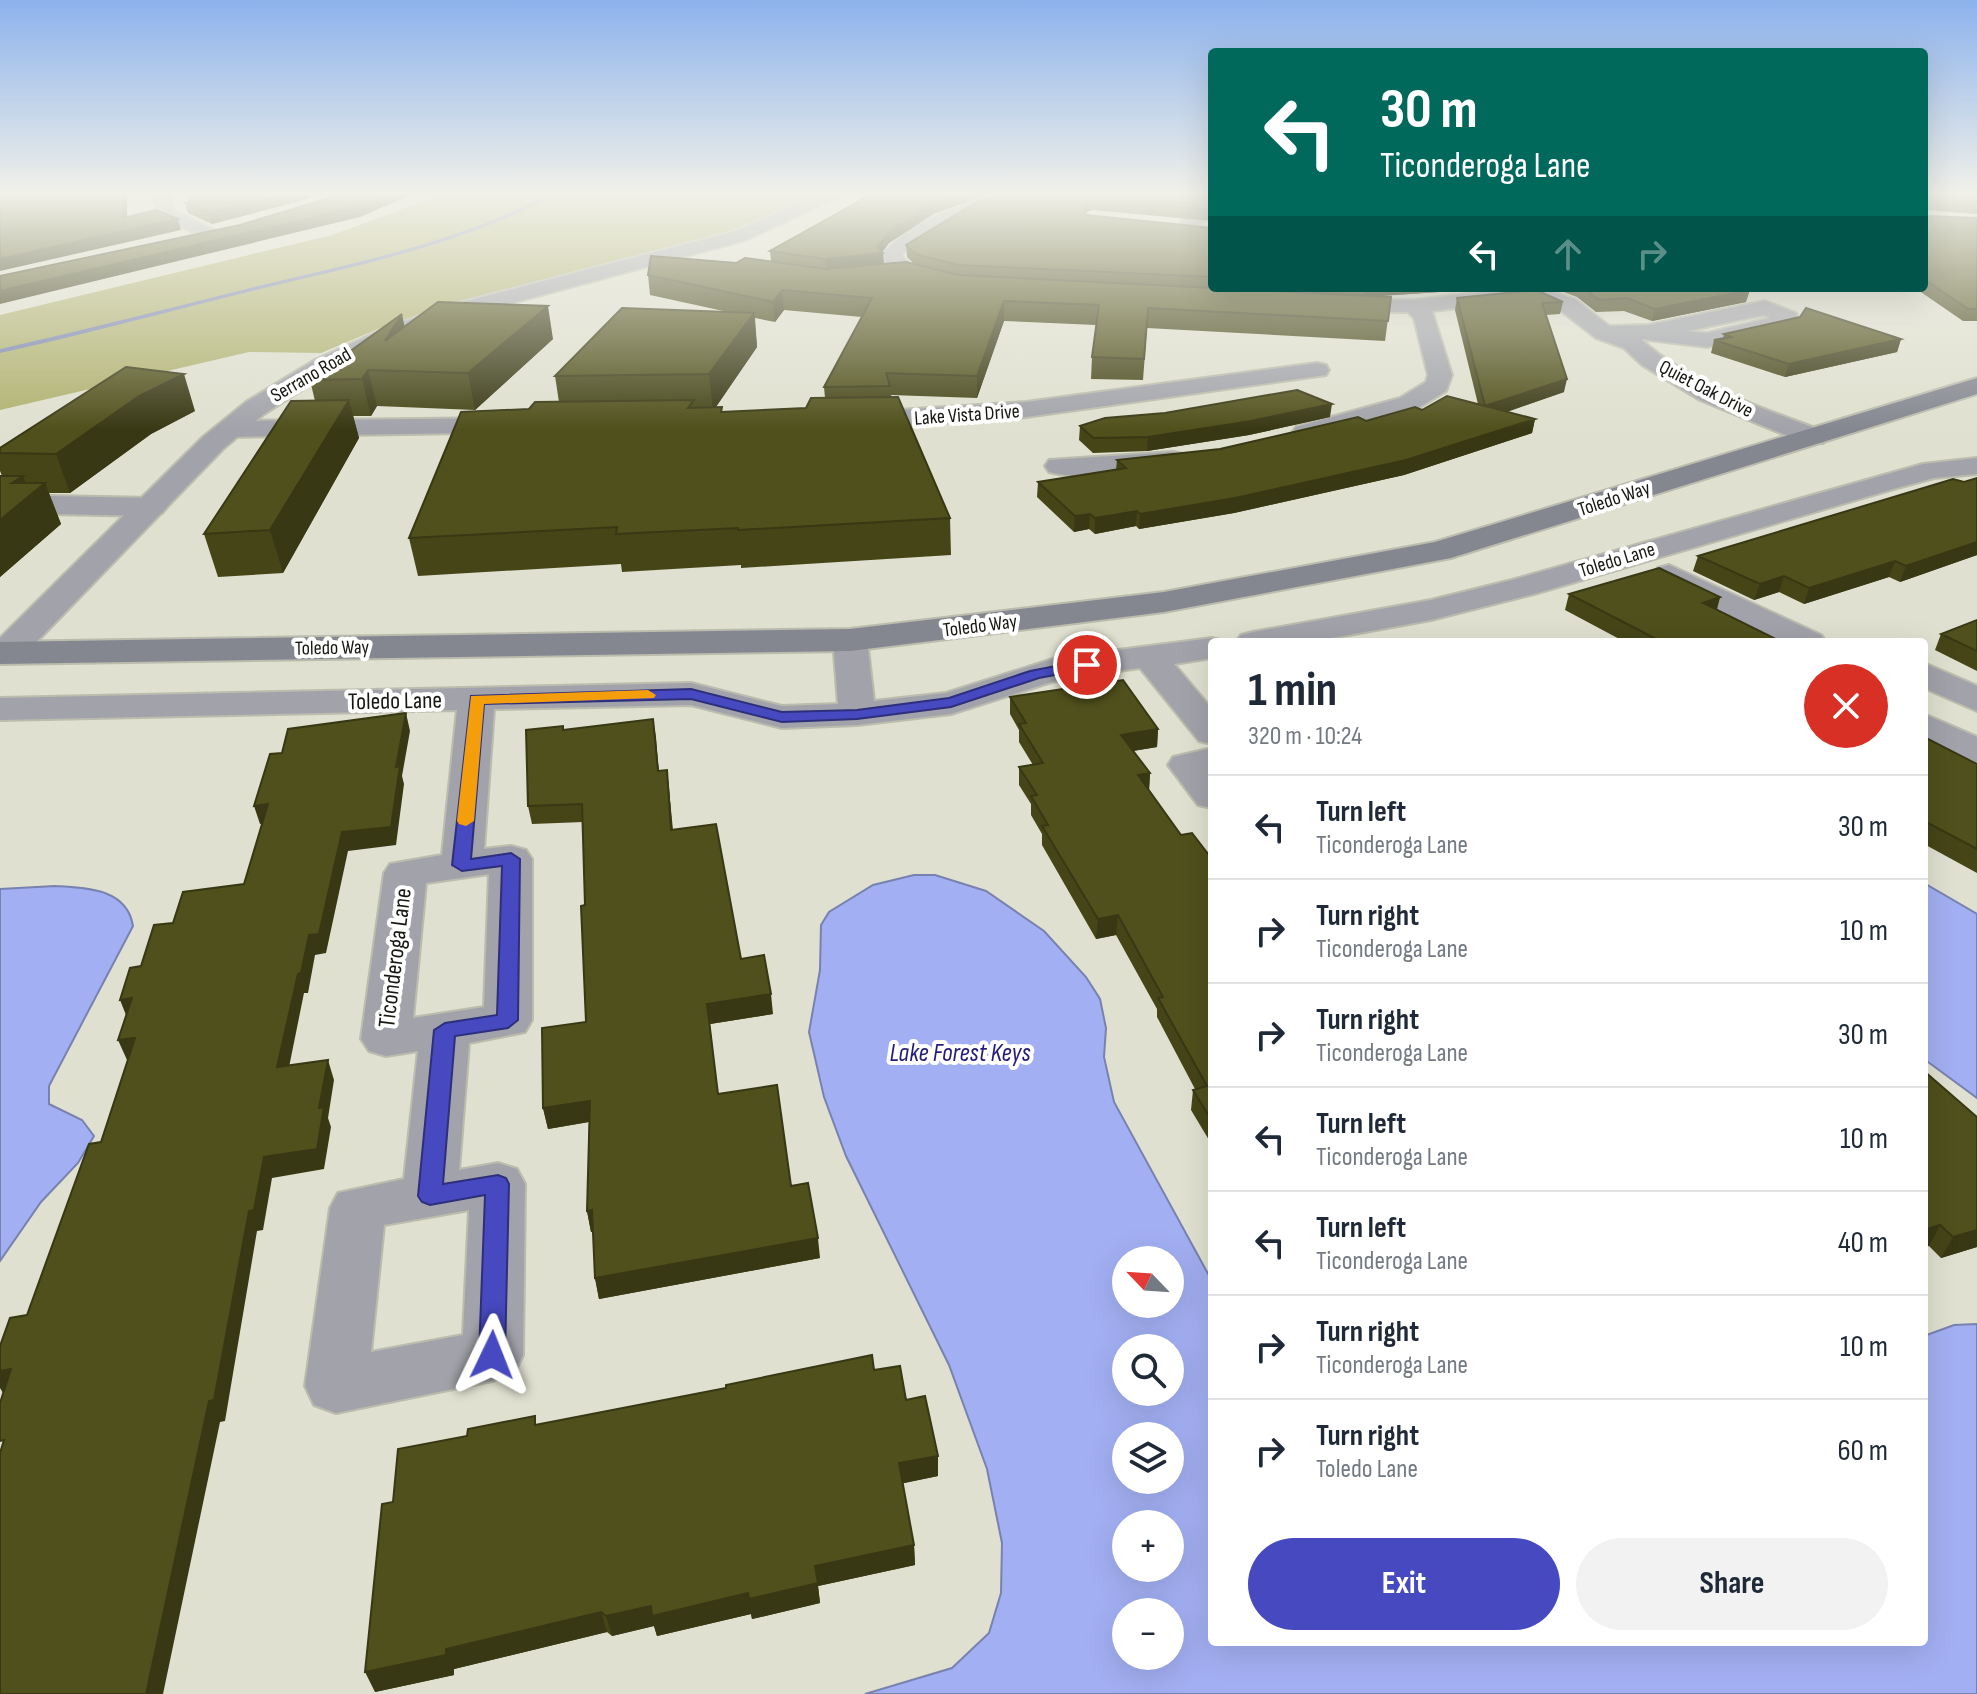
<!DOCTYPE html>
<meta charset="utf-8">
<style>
:root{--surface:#fff;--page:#f2f2f3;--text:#1f2937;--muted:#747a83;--line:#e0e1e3;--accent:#4649bf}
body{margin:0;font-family:"Sofia Sans Condensed",sans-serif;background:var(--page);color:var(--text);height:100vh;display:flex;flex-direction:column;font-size:30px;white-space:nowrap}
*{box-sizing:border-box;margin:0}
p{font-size:26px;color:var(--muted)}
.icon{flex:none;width:44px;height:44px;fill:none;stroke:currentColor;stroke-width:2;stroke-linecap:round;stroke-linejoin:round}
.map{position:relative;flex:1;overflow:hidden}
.panel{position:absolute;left:1208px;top:638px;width:720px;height:1008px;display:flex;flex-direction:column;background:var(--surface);border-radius:8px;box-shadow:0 8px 32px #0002}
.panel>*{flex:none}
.guide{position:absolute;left:1208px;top:48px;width:720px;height:244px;border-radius:8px;box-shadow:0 8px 32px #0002;background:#00695c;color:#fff;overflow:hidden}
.needle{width:52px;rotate:295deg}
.buttons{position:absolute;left:1112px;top:1246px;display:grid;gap:16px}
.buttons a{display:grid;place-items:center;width:72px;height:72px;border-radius:50%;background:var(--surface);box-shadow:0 8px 32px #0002;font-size:40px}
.pin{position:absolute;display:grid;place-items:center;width:68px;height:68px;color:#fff;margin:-34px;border:4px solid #fff;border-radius:50%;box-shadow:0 2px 8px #0007}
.me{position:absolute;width:88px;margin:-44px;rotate:2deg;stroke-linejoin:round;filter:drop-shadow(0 0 6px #0008)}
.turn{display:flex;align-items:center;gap:28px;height:168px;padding:0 40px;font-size:36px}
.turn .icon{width:104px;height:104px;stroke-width:2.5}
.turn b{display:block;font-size:56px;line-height:68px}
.lanes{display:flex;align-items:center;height:76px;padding:0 40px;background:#0003;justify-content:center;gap:40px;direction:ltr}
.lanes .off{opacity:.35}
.round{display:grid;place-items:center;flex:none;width:84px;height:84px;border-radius:42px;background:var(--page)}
.overview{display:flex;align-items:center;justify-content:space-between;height:136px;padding:0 40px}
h1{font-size:48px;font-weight:700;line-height:60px}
.cta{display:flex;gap:16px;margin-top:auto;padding:16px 40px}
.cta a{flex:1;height:92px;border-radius:48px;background:var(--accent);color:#fff;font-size:32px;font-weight:700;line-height:92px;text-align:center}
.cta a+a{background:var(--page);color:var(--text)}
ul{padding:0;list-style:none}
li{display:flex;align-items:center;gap:24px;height:104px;padding:0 40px;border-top:2px solid var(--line)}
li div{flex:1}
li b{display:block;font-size:30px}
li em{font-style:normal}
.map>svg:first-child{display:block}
.green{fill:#afb16f}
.water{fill:#a2aff2;stroke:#7882af;stroke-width:2;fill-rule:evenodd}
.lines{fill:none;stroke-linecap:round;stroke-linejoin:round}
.stream{fill:#7882af;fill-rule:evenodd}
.minor-casing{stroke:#bbbcad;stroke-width:4}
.tertiary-casing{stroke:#bbbcad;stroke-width:4}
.secondary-casing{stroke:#bbbcad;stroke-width:4}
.minor{fill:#a2a3aa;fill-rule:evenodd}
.tertiary{fill:#a2a3aa;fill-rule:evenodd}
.secondary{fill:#848790;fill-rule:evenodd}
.wall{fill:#454518;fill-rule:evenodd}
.shaded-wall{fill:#383814}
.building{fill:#50501c;stroke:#383814;stroke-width:2}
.route{fill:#4649bf;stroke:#2e2f7c;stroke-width:2}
.slow{fill:#f59e0b}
.labels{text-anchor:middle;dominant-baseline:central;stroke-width:8;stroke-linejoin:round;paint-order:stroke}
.far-street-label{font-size:20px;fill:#171812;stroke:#fff}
.street-label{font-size:24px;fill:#171812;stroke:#fff}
.water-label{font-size:26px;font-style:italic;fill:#221c7a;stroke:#fff}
</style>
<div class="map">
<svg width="1977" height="1694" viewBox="0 0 1977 1694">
<rect width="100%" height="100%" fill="#dfe0cf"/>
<path class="green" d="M447,193H821L760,223L721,236L460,302L390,324L321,353L249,352L0,410V315L332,235Z"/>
<path class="water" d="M914,875H935L986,891L1044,931L1086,977L1100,999L1106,1028L1104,1057L1114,1102L1212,1281V1642H1924V1336L1954,1325L1977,1324V1694H865L952,1668L989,1633L1001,1593L1002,1543L987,1469L949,1365L846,1156L824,1097L809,1032L820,970L821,925L829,912L873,885ZM1170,1260V1304H1126V1260ZM1170,1348V1392H1126V1348ZM1170,1436V1480H1126V1436ZM1170,1524V1568H1126V1524ZM1170,1612V1656H1126V1612Z
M1924,883L1977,914V1098L1924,1059Z
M55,886C86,888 127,888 133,926L49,1086V1104L82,1120L94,1136L78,1163L41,1202L0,1261V889Z"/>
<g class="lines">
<path class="stream" d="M540,193H545L543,201C454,246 356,266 260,289C173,310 87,334 0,353V349C85,330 170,308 254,287C351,264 450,244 539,199Z"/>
<defs>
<path id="minor" d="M152,193H170L175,211L220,233L218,237H204L161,218Z
M1003,193H1035L976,210L905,251L902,256L917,272L914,276H900L881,257C904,224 964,202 1003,193Z
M1212,196V211L1193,232H1179V224L1206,197Z
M1515,288H1544L1576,300L1609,326L1649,325L1765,301L1796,313L1799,321L1796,326L1707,347L1641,339C1692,386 1760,407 1823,431L1827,437L1823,443H1805L1700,400L1642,365L1624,348L1596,338L1560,310L1525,296L1515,301L1432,311L1452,375L1446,391L1418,408L1305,441L1296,439L1292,433L1296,427L1400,398L1426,382L1428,375L1414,318L1408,312L1334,311L1326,310L1323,305L1326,300H1414ZM1763,315L1770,318L1707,333L1688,331Z
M1317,363L1326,365L1329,370L1326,375L1026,417L851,429L838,421L851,413L1026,402Z
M513,418L526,426L522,432L230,437L217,429L230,421Z
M1173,452L1183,454L1187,460L1183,466C1144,475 1088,482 1049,472L1045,466L1049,460Z
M1977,458V474L1934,478L1897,488L1534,594L1431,620L1310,642H1236L1241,635L1253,632L1431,600L1512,580L1923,464Z
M0,495L152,498L162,501L167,507L162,513L152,516L0,513Z
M1669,565L1821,635L1826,642H1782L1658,582L1653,575L1658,568Z
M850,630L862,633L867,640L874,701L946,693L1056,658L1212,638L1224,641L1212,642V658L1174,664L1212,709V744L1199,741L1140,668L1061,679L951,714L857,725L782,728L691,705L494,709L484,849L511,846L526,850L532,859V1020L525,1032L469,1043L459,1170L498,1163L517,1169L525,1184L523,1355L514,1373L492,1381L336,1413L314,1405L305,1386L330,1208L338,1193L404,1179L418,1051L386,1056L369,1051L361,1039L384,873L390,864L442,855L457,710L0,720V698L691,683L782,706L838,704L833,640L838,633ZM489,874L484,1007L413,1018L426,883ZM469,1210L463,1335L371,1352L384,1225Z
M1924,663L1977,686V711L1924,688Z
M1924,714L1977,737V764L1924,740Z
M1212,748V808L1198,805L1168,765L1173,757Z"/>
<path id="tertiary" d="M822,193H847L746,240L467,315L402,338L333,370L264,414L223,449L18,661L0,663V638L203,437L246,402L315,360L386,328L451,305L732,232Z"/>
<path id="secondary" d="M1977,378V394L1451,558L1164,612L850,651L0,664V642L850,629L1164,592L1435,542Z"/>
</defs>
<use href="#minor" class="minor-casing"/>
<use href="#tertiary" class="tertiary-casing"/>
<use href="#secondary" class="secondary-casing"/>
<use href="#minor" class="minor"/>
<use href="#tertiary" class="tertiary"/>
<use href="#secondary" class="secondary"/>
</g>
<path class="wall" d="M188,193H320L303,200L212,224L188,213L185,203L190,202Z
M874,193H993L935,213L889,243L882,252L884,264H914L907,257L906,245L977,202L1212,193V221L1092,210L1086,212V215L1212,228V288H1500L1379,296L1391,297L1385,341L1147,328L1143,380L1091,379L1092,357L1096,325L1004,321L977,398L891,395L950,518L951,555L741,568V565L622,572L621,564L418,576L409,538L529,409L559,402L555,376L728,312L650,295L648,275L736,263L771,261L770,251ZM784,310L862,317L824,387L825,398L806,408L722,412V407H716L757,347L755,318L775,322Z
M1924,193H1977V214L1926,210V216L1977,218V321H1963L1915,288H1924Z
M1553,288H1744L1746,302L1652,321L1624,311L1596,312L1577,297Z
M1457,298L1563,302L1560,314L1546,315L1564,392L1507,412L1535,419L1532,433L1404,475L1234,513L1139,529L1136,526L1095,534L1089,529L1074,532L1037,497L1038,482L1116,470L1117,460L1220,449L1422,410L1478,404L1455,310Z
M404,327L553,339L475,410L377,406L371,416H353L359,438L283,573L218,577L204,534L315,401L310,380Z
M1724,334L1901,339L1897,352L1785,377L1711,353L1714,340L1723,339Z
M195,411L151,434L70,493H49L61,524L0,577V476H2L0,471V448Z
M1330,417L1249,435L1147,451L1093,453L1079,440L1080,426Z
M1977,478V555L1900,582L1889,577L1804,604L1779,592L1754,600L1693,571L1698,556Z
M1569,594L1720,597L1717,610L1782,642H1625L1565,610Z
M1977,620V671L1935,650L1941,634Z
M1010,697L1158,729L1157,747L1133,751L1150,773L1149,790L1181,835L1212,859V1145L1191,1110L1193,1090L1195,1089L1157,1017V1009L1116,935L1096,939L1042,845V834L1031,815V804L1019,785V767L1033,765L1019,742V730L1010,714Z
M653,719L659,771L667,770L673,830L741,959L773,1014L710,1024L718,1094L791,1186L820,1258L599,1299L595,1278L593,1232H591L587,1211L589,1122L548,1129L543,1108L586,1022L585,905L583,822L532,824L528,806L564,730Z
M1924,737L1977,764V873L1924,844Z
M1924,1071L1977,1117V1247L1941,1258L1929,1246L1924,1247Z
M874,1370L906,1400L938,1476L903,1483L914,1545L915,1565L818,1586L820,1603L752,1619L751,1614L657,1636L654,1626L612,1636L607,1632L454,1669V1675L375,1692L393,1502L538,1424Z"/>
<path class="shaded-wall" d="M124,193H127V229L123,218Z
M288,193H320L303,200L212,224L209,213Z
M390,193H415L360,217L0,304V291Z
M964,193H993L935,213L889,243L881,254L883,253L884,265L826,270L825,259L889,232L935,203Z
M1093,200L1092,210L1084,213V203Z
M178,219L181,230L0,271V259Z
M1365,288H1500L1364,297Z
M782,290L784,310L775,322L773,302Z
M1750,290L1746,302L1652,321L1655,309Z
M1004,301V321L977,398V376Z
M548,306L553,339L475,410L468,373Z
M754,313L757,347L713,411L709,374Z
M402,314L409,348L385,341Z
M1901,339L1897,352L1785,377L1789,364Z
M368,370L377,406L371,416L362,379Z
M184,374L195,411L151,434L70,493L56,454L139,396Z
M1567,379L1564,392L1482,420L1485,406Z
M349,400L359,438L283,573L270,530Z
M1332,404L1330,417L1249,435L1147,451L1148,437Z
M1535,419L1532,433L1404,475L1234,513L1139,529L1140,514Z
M23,476L31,496L45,483L61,524L0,577V520L12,483Z
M1137,511L1136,526L1095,534V518Z
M1090,514L1089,529L1074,532L1075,516Z
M1977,542V555L1900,582L1906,566Z
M1895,561L1889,577L1804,604L1809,588Z
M1784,576L1779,592L1754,600L1760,584Z
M1720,597L1715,613L1703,603Z
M406,713L410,731L402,776L404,784L396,845L348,851L326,953L315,955L308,993H304L285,1087L277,1067L298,974L309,935L342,832L396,767Z
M653,719L656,737L660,789L658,771Z
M1158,729L1157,747L1120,753L1121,735Z
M667,770L669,788L674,849L671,830Z
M1150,773L1149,791L1138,775Z
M268,804L274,823L260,824L254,806Z
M1118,915L1116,935L1096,939L1098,919Z
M771,994L773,1014L710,1024L707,1004Z
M132,998L128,1020L120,1000Z
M135,1038L144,1058L127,1060L118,1040Z
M328,1060L334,1080L328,1118L331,1127L324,1169L272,1178L263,1230L257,1231L225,1421L220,1422L163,1694H146L249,1211L264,1157L319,1108Z
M590,1101L594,1121L548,1129L543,1108Z
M592,1210L597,1231L591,1232L587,1211Z
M1940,1225L1929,1246L1924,1247V1230Z
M1977,1230V1247L1941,1258L1953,1237Z
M818,1238L820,1258L599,1299L595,1278Z
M11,1369L3,1393L0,1388V1371Z
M938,1456V1476L900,1484L899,1463Z
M914,1545L915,1565L818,1586L820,1603L752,1619L751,1614L657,1636L654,1626L612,1636L606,1616L815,1566Z
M601,1612L607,1632L454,1669V1675L375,1692L365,1672L446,1649Z"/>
<path class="building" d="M0,193H124L123,218L156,210L178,219L0,259Z
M188,193H288L209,213L185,203L190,202Z
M337,193H390L357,207L0,291V276L240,225L329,198Z
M874,193H964L935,203L889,232L878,246L883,253L825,259L770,251Z
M1010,193H1212V210L1093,200L1084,203L1086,215L1212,228V277L958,265L915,254L906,245L977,202Z
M1924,193H1977V203L1928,200L1926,216L1977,218V309H1968L1924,279Z
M651,256L736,263L745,258L825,269L906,262L958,275L1391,297L1388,321L1148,308L1144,359L1092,357L1099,305L1004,301L977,376L886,373L890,386L824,387L872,298L782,290L773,302L648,275Z
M1583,288H1744L1750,290L1655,309L1627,298L1599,300Z
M1536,290L1563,302L1542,303L1567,379L1485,406L1535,419L1406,460L1235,498L1140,514L1137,511L1095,518L1090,514L1075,516L1038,482L1126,468L1117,460L1220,449L1358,417L1366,421L1415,407L1422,410L1447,396L1485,406L1457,298Z
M438,302L548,306L468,373L368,370L362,379L310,380L402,314L385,341Z
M622,308L754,313L709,374L555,376Z
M1806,308L1901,339L1789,364L1714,340L1731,337L1724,334L1800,317Z
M126,367L184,374L139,396L56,454L0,453V448Z
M1297,390L1332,404L1251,421L1148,437L1093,438L1080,426L1105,418L1165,413Z
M898,397L950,518L738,530V528L616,534L617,527L409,538L461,412L529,409L535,402L694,400L688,408L722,407L721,412L806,408L811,398Z
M349,400L270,530L204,534L291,401Z
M0,476H23L12,483H45L0,520Z
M1977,478V542L1906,566L1895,561L1809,588L1784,576L1760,584L1698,556L1953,479L1964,482Z
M1659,568L1720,597L1703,603L1782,642H1662L1569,594Z
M1977,620V651L1941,634Z
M1123,680L1158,729L1121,735L1150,773L1138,775L1181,835L1192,833L1212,859V1121L1193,1090L1207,1086L1158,998L1163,997L1118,915L1098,919L1042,826L1048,825L1031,796L1037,795L1019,767L1043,763L1019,724L1026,723L1010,697Z
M406,713L396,767L400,766L391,827L342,832L319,934L309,935L301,973L298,974L277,1067L328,1060L319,1108L324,1107L317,1149L264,1157L254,1210L249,1211L214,1400L209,1401L146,1694H0V1453L4,1440L0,1441V1403L11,1369L0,1371V1346L10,1318L27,1315L89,1144L101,1142L135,1038L118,1040L132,998L120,1000L130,968L141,966L154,925L173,923L183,892L244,884L268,804L254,806L270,754L282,753L288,729Z
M653,719L658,771L667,770L671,830L716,824L741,959L764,955L771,994L707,1004L718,1094L777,1085L791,1186L808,1183L818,1238L595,1278L592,1210L587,1211L590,1101L543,1108L542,1028L586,1022L581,906L585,905L582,804L528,806L526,730L563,726V730Z
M1924,737L1977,764V849L1924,821Z
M1924,1071L1977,1117V1230L1953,1237L1940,1225L1924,1230Z
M872,1355L874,1370L900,1366L906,1400L925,1396L938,1456L899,1463L914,1545L815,1566L818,1583L749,1599L748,1593L652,1616L651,1606L606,1616L601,1612L446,1649V1655L365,1672L382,1504L393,1502L398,1449L467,1436L468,1429L535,1416V1425L726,1388V1385Z"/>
<linearGradient id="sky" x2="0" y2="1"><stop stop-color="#8cb2ec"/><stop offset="0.45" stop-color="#f1f1e9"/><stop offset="1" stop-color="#f1f1e9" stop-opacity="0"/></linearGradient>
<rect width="1977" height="430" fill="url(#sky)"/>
<path class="route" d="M1087,660L1093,662V668L1039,678L951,707L857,719L782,722L691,699L484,704L471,859L511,853L520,859L518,1020L508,1028L455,1036L443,1184L498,1175L506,1178L509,1184L505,1355L502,1363L492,1367L483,1363L479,1355L485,1195L430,1205L422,1202L418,1196L434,1030L445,1023L497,1015L502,866L462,871L452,865L471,696L691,689L782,712L857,710L949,698L1030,671Z"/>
<path class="slow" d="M648,690L656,695L654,698L484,704L474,821L466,826L459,824L457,821L471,696Z"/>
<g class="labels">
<g class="far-street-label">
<text transform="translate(311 375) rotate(-30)">Serrano Road</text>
<text transform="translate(1706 389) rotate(27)">Quiet Oak Drive</text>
<text transform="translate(967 415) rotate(-4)">Lake Vista Drive</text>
<text transform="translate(1614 499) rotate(-18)">Toledo Way</text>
<text transform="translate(1617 560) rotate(-17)">Toledo Lane</text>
<text transform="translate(980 626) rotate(-7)">Toledo Way</text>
<text transform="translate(332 648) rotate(-1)">Toledo Way</text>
</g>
<g class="street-label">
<text transform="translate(395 701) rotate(-1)">Toledo Lane</text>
<text transform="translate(395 958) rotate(-83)">Ticonderoga Lane</text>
</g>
<g class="water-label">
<text x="960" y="1053">Lake Forest Keys</text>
</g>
</g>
</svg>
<div class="buttons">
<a><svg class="needle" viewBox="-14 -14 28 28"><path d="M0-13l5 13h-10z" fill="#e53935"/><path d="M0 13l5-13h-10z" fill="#747a83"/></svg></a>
<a><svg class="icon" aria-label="search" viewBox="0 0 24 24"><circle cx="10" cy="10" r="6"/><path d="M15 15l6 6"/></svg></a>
<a><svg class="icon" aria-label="layers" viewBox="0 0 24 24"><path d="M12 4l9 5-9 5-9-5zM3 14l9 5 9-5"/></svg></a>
<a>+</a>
<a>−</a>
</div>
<div class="pin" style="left:1087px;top:665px;background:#d93025"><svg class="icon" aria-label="arrive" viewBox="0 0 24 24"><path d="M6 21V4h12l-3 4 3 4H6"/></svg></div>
<svg class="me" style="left:492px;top:1355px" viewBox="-20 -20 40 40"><path d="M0-17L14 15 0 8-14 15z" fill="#4649bf" stroke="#fff" stroke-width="4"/></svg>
<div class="guide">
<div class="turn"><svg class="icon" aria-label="left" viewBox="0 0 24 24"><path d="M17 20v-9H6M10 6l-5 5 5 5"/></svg><div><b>30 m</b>Ticonderoga Lane</div></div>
<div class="lanes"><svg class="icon" aria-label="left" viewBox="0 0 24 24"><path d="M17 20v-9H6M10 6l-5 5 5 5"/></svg><svg class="icon off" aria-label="ahead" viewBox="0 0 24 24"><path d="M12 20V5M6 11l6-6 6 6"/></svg><svg class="icon off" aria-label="right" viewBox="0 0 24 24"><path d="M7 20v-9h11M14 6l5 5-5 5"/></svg></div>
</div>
<section class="panel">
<div class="overview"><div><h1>1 min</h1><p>320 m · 10:24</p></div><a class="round" style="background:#d93025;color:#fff"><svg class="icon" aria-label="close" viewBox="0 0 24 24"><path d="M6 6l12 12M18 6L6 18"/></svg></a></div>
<ul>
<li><svg class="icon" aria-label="left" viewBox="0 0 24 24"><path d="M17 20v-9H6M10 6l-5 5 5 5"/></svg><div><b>Turn left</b><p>Ticonderoga Lane</p></div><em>30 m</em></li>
<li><svg class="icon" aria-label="right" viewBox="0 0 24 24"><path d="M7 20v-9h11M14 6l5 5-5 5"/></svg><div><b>Turn right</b><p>Ticonderoga Lane</p></div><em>10 m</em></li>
<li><svg class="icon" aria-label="right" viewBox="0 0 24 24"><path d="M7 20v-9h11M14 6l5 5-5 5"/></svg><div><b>Turn right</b><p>Ticonderoga Lane</p></div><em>30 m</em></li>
<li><svg class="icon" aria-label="left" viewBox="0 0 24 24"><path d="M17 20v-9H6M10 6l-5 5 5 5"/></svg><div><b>Turn left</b><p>Ticonderoga Lane</p></div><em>10 m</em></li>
<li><svg class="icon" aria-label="left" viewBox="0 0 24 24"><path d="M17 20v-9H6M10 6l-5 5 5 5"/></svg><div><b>Turn left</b><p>Ticonderoga Lane</p></div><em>40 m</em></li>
<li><svg class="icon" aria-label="right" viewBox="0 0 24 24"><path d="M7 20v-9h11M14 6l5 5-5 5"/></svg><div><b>Turn right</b><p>Ticonderoga Lane</p></div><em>10 m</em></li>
<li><svg class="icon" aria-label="right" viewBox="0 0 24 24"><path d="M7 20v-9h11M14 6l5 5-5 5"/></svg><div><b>Turn right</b><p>Toledo Lane</p></div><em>60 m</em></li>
</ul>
<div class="cta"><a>Exit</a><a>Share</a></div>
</section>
</div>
